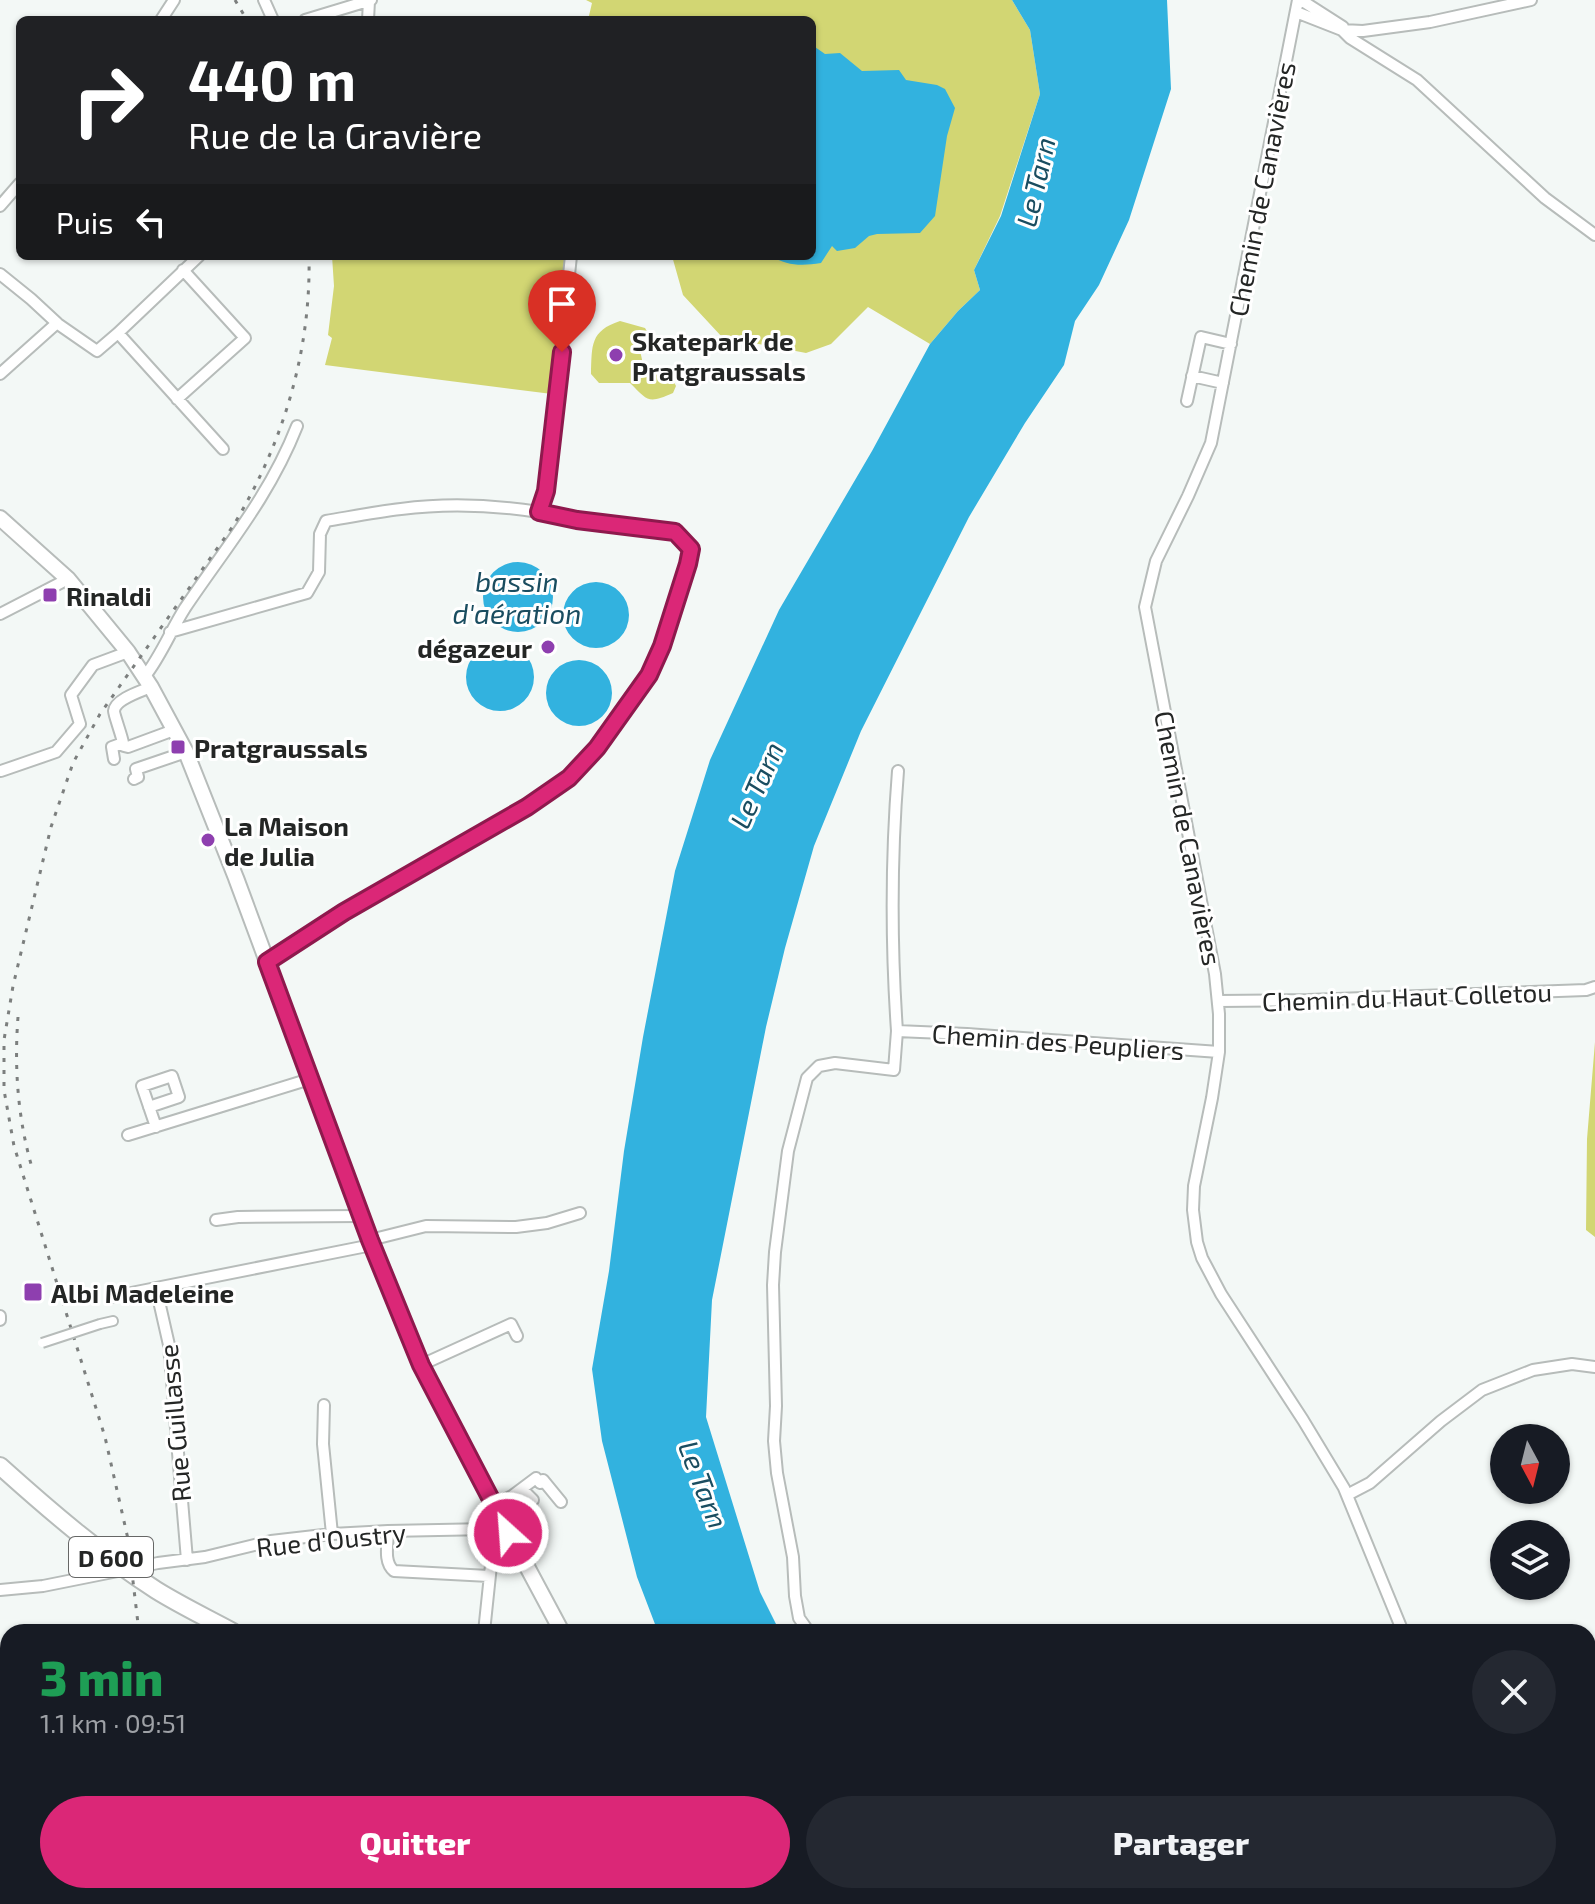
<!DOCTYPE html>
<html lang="fr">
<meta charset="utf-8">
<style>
:root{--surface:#171b24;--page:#242831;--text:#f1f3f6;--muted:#9ea1a6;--accent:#db2777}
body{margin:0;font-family:"Exo 2",sans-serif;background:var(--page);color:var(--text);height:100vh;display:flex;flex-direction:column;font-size:30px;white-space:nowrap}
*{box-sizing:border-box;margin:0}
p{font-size:26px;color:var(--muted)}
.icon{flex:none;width:44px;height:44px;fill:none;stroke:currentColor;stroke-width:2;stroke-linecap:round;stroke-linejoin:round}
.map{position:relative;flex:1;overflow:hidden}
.side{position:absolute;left:0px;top:1624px;width:1596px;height:280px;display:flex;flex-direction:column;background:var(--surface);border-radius:24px 24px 0 0;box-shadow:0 2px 6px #0004}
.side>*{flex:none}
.banner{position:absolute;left:16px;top:16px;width:800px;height:244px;border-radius:12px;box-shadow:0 2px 6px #0004;background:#202124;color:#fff;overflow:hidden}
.needle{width:52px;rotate:173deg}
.buttons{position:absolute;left:1490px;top:1424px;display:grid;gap:16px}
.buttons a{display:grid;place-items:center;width:80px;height:80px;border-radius:50%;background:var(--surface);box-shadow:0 2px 6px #0004;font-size:40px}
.pin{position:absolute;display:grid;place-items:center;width:68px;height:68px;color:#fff;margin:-82px -34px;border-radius:50% 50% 50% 0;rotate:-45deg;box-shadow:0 0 8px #0007}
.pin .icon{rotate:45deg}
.me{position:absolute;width:88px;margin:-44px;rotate:334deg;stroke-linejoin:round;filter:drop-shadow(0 0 6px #0008)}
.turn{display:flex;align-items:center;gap:28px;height:168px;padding:0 40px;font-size:36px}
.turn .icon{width:104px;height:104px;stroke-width:2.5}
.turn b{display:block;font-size:56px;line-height:68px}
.then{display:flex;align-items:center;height:76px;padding:0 40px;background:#0003;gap:16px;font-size:30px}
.round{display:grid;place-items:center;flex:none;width:84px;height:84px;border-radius:42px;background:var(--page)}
.headline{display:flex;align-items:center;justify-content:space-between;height:136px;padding:0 40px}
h1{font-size:48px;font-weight:800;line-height:60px;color:#1e9e55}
.cta{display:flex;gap:16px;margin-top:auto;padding:16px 40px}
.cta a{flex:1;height:92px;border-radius:48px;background:var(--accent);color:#fff;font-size:32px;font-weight:800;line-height:92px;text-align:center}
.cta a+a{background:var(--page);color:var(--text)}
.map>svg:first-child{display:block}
.green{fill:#d2d673}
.forest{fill:#b7ba55}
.water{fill:#32b2df}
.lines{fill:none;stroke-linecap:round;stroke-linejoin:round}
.pedestrian-casing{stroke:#b7bcba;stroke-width:12}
.minor-casing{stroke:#b7bcba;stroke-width:14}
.tertiary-casing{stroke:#b7bcba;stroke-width:18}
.primary-casing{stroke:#b7bcba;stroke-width:20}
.pedestrian{stroke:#fff;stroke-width:8}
.minor{stroke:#fff;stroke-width:10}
.tertiary{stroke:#fff;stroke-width:14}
.primary{stroke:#fff;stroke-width:16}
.rail{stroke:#7c7f7e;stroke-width:3;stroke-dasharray:4 8;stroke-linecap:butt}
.pedestrian-bridge-casing{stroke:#b7bcba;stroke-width:12;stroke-linecap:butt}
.pedestrian-bridge{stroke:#fff;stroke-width:8}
.route-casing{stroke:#8e194d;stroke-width:20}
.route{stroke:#db2777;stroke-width:14}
.poi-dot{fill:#8e3faf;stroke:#fff;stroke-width:3}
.labels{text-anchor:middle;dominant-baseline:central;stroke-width:6;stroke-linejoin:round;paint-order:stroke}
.shield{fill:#fff;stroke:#666766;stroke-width:2}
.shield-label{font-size:24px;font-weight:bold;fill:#242625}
.street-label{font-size:26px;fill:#242625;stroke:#fff}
.poi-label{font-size:26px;font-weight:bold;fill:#242625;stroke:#fff;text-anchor:start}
.water-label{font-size:28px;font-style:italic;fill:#1a4d60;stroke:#fff}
</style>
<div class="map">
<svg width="1595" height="1904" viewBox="0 0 1595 1904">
<rect width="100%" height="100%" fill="#f3f8f6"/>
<path class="green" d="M586,0H1012L1030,30L1040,94L1000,216L974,270L980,290L958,311L930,344L868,307L831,344L806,353L722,337L683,295L672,256H812V20H588L592,3Z
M332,256H566L552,394L325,365L332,338L328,335L334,286Z
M620,321L645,328L648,333L639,346L643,364L673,380L676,386L673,393C648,404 648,401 630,383H599L591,374C592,345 590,331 620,321Z
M1595,1042V1237L1586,1230L1587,1139Z"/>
<path class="forest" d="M1114,1896H1202L1194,1904H1123Z"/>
<path class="water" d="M1012,0H1167L1171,89L1129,220L1099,285L1075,321L1064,365L1025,423L969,517L861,731L814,846L785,948L766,1027L712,1300L706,1417L760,1592L780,1632H658L637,1577L602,1441L592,1369L609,1271L624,1151L643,1037L675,871L710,760L779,610L872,451L930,344L958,311L980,290L974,270L1001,216L1040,94L1030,30Z
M812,47H815L825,54L840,53L862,71L899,70L906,80L937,85L945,89L955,108L947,136L935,216L920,233L877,234L869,236L855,248L837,251L832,246L821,263C802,266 787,266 771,256H812Z
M483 597a35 35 0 1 1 70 0a35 35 0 1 1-70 0Z
M563 615a33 33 0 1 1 66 0a33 33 0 1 1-66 0Z
M466 677a34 34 0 1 1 68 0a34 34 0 1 1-68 0Z
M546 693a33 33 0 1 1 66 0a33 33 0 1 1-66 0Z
M823,1896H961L968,1904H828Z"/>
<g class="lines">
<defs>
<path id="pedestrian" d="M100,1324L113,1321"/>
<path id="minor" d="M264,0L273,20
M1298,0L1211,443L1188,496L1156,561L1145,607L1215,974L1219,1014V1052L1212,1098L1194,1186L1193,1210L1197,1242L1202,1258L1221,1294L1303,1420L1344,1488L1403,1632
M1301,0L1343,27
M1296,12L1342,30L1363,31L1430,22L1531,0
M161,20L174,0
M305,20L371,0
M368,20L369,1
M1342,30L1350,38L1417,80L1545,198L1595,235
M0,206L20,183
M0,274L31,299L58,324L97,351L118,333L199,256
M118,333L223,449
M0,374L57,323
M1192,376L1223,383
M177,399L245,338L183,270
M1187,401L1201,337L1231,344
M0,614L68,579
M170,632L307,593L319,572L320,534L326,521C350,517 375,512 401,509C446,503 494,505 539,512L546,491L571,256
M145,676C161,656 171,630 185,608C226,547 269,497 297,426
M123,743C122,736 114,715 114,711C115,699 142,691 151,687
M114,759L112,747L123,743L124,746L128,747L174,730
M1,771L56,752L80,724L71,695L93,665L128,652
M898,771C891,858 891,944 897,1031L967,1034L1219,1052
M134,779L138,777L136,769L186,752
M267,962L344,912L527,807L569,778L597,748L649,675L662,646L688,564L691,549L675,532L577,520L539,512
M1218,1001L1308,1000L1586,990L1595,987
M149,1107L179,1097L172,1076L142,1086L156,1127
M128,1135L310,1079
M216,1220L238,1217L361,1216
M370,1240L426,1226L516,1227L547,1223L580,1213
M156,1288L169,1345L187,1560
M111,1297L372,1245
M0,1316V1320
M421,1365L511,1324L517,1336
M324,1405L323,1444L332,1534
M522,1489L533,1500
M1347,1495L1370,1483L1441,1421L1482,1390L1533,1370L1572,1364L1595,1367
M494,1505L512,1496L536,1478L540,1483L543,1480L561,1502
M388,1531C388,1544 383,1562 394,1571L489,1576
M0,1590L43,1586L158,1563L205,1557L271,1541L332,1534L388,1531L489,1529
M484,1632L494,1537
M809,1632L799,1618L795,1596L793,1557L777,1473L774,1441L776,1406L773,1285L775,1252L788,1151L807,1078L819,1066L835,1063L894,1070L897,1031
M0,1797L8,1832
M22,1896L24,1904
M463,1896L464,1904
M985,1896L992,1904
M1548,1896L1551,1904
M217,1904L222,1902L224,1896
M671,1904L683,1896"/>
<path id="tertiary" d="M0,518L68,579L128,652L151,687L186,752L236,878L372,1245L421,1365L494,1505L502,1513L503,1520
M489 1529a10 10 0 1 1 20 0a10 10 0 1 1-20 0Z
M508,1533C516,1542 522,1549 524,1561L562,1632"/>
<path id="primary" d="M0,1466C49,1510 100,1554 156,1590C180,1605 207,1618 233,1632
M684,1896C693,1903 702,1902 711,1896
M725,1896L737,1904"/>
</defs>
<use href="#pedestrian" class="pedestrian-casing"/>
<use href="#minor" class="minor-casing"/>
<use href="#tertiary" class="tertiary-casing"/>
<use href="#primary" class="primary-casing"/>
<use href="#pedestrian" class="pedestrian"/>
<use href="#minor" class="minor"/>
<use href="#tertiary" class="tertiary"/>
<use href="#primary" class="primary"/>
<path class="rail" d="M235,0L247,20
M18,1017C14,1069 18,1121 33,1171
M139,1632L128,1539L105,1437L14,1146L4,1090V1040L13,986L51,827L73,763L100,714L233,526C283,444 311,352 309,256
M142,1904L143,1896"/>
<defs>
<path id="pedestrian-bridge" d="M42,1343L100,1324"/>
</defs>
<use href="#pedestrian-bridge" class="pedestrian-bridge-casing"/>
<use href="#pedestrian-bridge" class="pedestrian-bridge"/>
</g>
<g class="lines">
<defs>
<path id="route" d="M508,1533V1527C505,1519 501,1512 494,1505L421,1365L370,1240L267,962L344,912L527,807L569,778L597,748L649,675L662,646L688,564L691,549L675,532L577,520L539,512L546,491L562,352"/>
</defs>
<use href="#route" class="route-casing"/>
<use href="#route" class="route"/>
</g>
<g class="poi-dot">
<circle cx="616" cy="355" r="8"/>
<rect x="42" y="587" width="16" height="16" rx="4"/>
<circle cx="548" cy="647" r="8"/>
<rect x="170" y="739" width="16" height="16" rx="4"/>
<circle cx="208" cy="840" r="8"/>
<rect x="23" y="1282" width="20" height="20" rx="4"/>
</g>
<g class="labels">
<rect class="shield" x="69" y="1537" width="84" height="40" rx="6"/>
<g class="shield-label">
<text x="111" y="1557">D 600</text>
</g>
<g class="street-label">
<text transform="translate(1261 189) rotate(-79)">Chemin de Canavières</text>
<text transform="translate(1189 838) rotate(79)">Chemin de Canavières</text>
<text transform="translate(1407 996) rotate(-2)">Chemin du Haut Colletou</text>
<text transform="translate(1058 1041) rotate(4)">Chemin des Peupliers</text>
<text transform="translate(174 1423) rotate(-95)">Rue Guillasse</text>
<text transform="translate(331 1539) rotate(-6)">Rue d'Oustry</text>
</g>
<g class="poi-label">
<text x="632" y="340">Skatepark de<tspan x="632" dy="30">Pratgraussals</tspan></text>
<text x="66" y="595">Rinaldi</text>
<text x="532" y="647" text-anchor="end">dégazeur</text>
<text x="194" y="747">Pratgraussals</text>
<text x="224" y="825">La Maison<tspan x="224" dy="30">de Julia</tspan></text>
<text x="51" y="1292">Albi Madeleine</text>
</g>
<g class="water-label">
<text transform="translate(1035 182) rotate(-77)">Le Tarn</text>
<text x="517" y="581">bassin<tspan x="517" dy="32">d'aération</tspan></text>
<text transform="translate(756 785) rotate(-66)">Le Tarn</text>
<text transform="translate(704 1484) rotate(69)">Le Tarn</text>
</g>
</g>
</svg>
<div class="buttons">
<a><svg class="needle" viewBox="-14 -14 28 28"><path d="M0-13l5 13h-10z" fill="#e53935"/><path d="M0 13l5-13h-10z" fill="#9ea1a6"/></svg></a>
<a><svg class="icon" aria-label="layers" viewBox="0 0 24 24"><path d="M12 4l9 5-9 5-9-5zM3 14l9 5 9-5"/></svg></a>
</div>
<div class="pin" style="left:562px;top:352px;background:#d93025"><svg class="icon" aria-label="arrive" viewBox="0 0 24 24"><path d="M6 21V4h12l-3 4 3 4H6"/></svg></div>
<svg class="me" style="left:508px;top:1533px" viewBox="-20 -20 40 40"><circle r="17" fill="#db2777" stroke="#fff" stroke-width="3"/><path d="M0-11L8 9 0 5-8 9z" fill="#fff"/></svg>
<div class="banner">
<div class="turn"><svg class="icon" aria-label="right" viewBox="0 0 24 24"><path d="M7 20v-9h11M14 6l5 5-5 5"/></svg><div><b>440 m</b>Rue de la Gravière</div></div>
<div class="then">Puis<svg class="icon" aria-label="left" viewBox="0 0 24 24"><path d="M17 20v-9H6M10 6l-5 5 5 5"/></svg></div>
</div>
<section class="side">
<div class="headline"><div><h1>3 min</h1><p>1.1 km · 09:51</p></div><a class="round"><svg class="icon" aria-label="close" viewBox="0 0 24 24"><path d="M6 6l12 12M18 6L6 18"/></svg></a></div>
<div class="cta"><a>Quitter</a><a>Partager</a></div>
</section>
</div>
